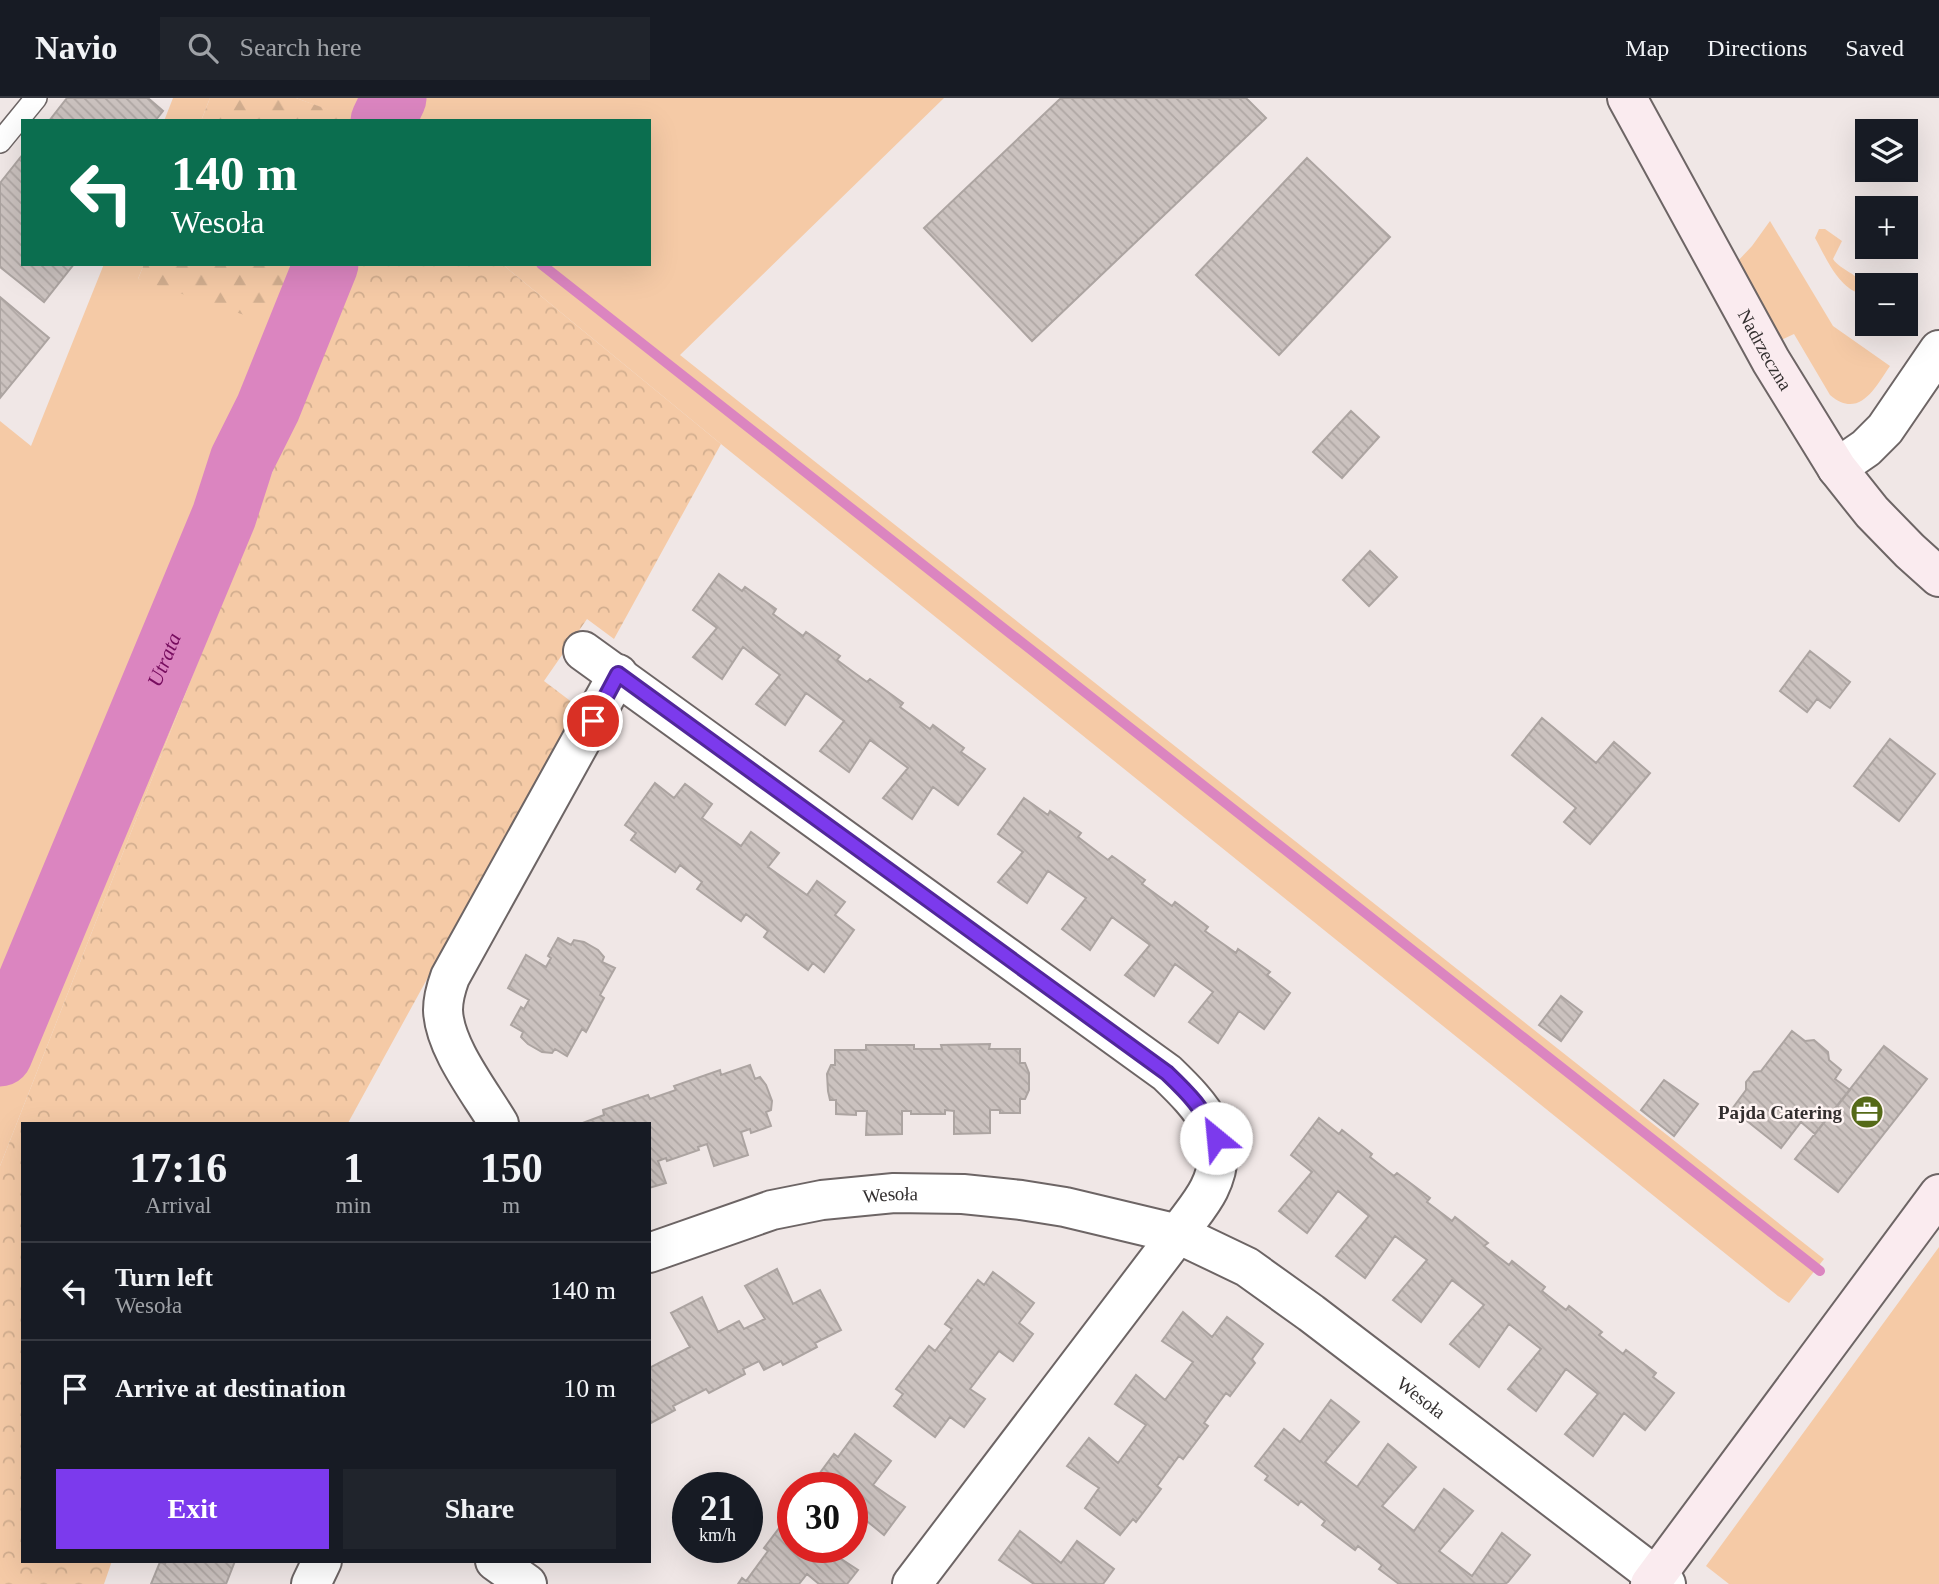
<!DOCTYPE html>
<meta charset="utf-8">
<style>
:root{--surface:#171b24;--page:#20242c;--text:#f1f3f6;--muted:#9ea1a6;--line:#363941;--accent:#7c3aed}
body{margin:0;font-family:"Times New Roman",serif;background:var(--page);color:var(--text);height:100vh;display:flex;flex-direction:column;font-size:26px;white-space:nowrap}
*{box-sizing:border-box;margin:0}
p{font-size:23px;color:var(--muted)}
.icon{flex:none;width:38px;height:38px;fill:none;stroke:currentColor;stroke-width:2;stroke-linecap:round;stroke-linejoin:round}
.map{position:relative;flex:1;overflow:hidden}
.sheet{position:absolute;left:21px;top:1024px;width:630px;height:441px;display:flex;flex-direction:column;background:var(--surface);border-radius:0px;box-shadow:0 7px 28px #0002}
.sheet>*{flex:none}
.top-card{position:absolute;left:21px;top:21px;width:630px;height:147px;border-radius:0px;box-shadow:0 7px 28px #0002;background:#0b6e4f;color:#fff;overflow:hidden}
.fabs{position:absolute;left:1855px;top:21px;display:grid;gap:14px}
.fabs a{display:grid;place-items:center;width:63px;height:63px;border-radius:0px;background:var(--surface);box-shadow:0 7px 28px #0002;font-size:35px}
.speed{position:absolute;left:672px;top:1374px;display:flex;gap:14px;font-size:35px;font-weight:700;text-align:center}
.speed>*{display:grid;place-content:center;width:91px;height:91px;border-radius:50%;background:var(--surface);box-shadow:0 7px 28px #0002;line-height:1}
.speed small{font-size:18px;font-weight:400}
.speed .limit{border:10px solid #d22;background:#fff;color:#111}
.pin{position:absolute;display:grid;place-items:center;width:60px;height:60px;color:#fff;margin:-30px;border:4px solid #fff;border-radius:50%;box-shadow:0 2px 7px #0007}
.me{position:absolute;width:77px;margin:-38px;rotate:332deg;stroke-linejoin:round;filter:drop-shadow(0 0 5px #0008)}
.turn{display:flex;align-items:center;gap:24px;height:147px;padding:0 35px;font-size:32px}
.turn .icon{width:91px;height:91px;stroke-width:2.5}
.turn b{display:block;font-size:49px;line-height:60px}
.eta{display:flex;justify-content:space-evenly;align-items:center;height:119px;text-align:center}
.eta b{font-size:42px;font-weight:700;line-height:49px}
.cta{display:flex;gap:14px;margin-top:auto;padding:14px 35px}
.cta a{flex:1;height:80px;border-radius:0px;background:var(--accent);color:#fff;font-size:28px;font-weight:700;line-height:80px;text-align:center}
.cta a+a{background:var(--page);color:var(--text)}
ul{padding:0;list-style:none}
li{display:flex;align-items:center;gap:21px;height:98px;padding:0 35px;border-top:2px solid var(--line)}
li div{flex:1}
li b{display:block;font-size:26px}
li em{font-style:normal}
header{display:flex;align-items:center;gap:42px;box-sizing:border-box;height:98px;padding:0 35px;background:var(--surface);border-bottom:2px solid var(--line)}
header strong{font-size:33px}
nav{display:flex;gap:38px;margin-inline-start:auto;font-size:24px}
.search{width:490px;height:63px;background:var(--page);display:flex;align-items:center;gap:18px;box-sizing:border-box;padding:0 24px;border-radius:0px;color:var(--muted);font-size:26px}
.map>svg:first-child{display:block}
.grass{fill:#f5caa6}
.forest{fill:url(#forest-firs)}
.park{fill:url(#park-crowns)}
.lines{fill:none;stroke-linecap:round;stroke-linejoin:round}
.stream{stroke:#db85c0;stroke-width:10}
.river{stroke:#db85c0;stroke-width:65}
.building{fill:url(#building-back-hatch);stroke:#aca4a1;stroke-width:2}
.lane-casing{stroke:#6d6565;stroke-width:24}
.street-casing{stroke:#6d6565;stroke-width:42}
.secondary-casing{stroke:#6d6565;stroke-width:42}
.lane{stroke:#fff;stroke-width:21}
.street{stroke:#fff;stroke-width:38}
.secondary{stroke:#faebef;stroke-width:38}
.route-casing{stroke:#51269a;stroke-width:18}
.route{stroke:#7c3aed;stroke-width:12}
.labels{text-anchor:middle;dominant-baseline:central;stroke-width:5;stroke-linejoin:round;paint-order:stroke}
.street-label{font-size:19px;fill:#332f2f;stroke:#fef4f3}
.poi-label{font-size:19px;font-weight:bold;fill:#332f2f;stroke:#fef4f3;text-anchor:end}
.water-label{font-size:21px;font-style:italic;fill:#760c5e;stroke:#fef4f3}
</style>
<header>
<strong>Navio</strong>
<div class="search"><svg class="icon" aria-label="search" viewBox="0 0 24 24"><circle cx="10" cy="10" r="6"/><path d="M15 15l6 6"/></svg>Search here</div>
<nav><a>Map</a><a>Directions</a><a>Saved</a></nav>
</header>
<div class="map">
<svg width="1939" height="1486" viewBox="0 0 1939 1486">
<defs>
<pattern id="forest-firs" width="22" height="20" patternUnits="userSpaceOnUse" patternTransform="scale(1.75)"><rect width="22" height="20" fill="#f5caa6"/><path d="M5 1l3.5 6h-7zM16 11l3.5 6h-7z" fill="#d2ae8f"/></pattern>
<pattern id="park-crowns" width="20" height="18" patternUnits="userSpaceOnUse" patternTransform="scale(1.75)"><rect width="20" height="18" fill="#f5caa6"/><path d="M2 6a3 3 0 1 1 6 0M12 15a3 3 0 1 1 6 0" fill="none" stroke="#d2ae8f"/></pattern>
<pattern id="building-back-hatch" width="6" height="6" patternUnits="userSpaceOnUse" patternTransform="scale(1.75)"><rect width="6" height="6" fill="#cbc2bf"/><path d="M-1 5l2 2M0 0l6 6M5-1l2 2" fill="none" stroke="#afa7a4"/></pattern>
</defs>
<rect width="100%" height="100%" fill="#f0e7e6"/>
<path class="grass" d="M173,0H210L201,23H164Z
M296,0H944L680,257L1824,1161L1789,1205L1778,1198L721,346L502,166H649V23H351L352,21Z
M1770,123L1833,228L1890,268C1875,290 1859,322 1830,297L1794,236L1779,243L1736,165L1752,148Z
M1819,131H1825L1842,143L1833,161C1841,173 1859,175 1864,190L1859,195C1838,189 1825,158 1815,140Z
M104,166H144L138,181L301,200L305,166H354L0,1068V323L31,348Z
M1939,1149V1486H1729L1706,1468Z"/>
<path class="forest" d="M210,0H296L352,20L351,23H201Z
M144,166H305L301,200L288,232L138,181Z"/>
<path class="park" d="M354,166H502L721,346L614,541L587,521L544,583L577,608L348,1025L23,1026V1463H112L104,1486H0V1068Z"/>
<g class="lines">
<path class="stream" d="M541,166L1820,1173"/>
<g class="river">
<path d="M383,23L394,0"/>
<path id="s1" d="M0,956L224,418L242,362L268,310L326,166"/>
</g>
</g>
<path class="building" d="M67,0H148L163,13L155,23H49Z
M1061,0H1246L1266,20L1032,243L924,130Z
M23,56V166H74L44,204L0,169V85Z
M1307,60L1390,139L1279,257L1196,177Z
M0,199L49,240L0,300Z
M1351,313L1379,339L1342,380L1313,354Z
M1370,453L1397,479L1369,508L1343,482Z
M719,476L742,493L745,489L776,511L773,516L803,538L806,534L840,558L837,562L867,584L870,581L903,605L900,609L930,631L933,627L964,650L961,654L985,671L958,707L933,689L912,721L883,700L908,670L870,642L849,674L820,653L844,623L806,595L785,627L756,606L780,577L743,549L722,581L693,559L717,530L693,512Z
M1810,553L1850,584L1830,610L1817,601L1807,614L1780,593Z
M1542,620L1596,665L1614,644L1650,675L1590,746L1564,724L1576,710L1512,657Z
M1890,641L1935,676L1899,723L1854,688Z
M655,685L674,700L685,686L712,706L702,720L741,748L751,734L779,755L768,769L807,797L817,783L845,804L835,817L854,832L824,874L813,865L808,872L764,839L768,833L746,816L741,823L697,791L702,784L680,767L675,774L631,742L636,735L625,727Z
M1024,700L1048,717L1050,713L1081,735L1078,739L1108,762L1112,758L1145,782L1142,786L1172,808L1175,804L1208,829L1205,833L1236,855L1238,851L1270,874L1267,877L1290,895L1264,931L1239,913L1218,945L1189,924L1213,894L1175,866L1154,898L1125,877L1150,847L1112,819L1090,852L1062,831L1086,800L1048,773L1027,805L998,784L1023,754L998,736Z
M558,840L571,847L574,842L584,844L598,852L604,859L602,864L615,870L600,897L604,900L586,934L582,931L567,958L555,951L552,955L542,954L528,946L521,939L523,934L511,927L521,909L524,911L529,902L508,890L526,857L546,869L551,860L548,858Z
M1561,898L1582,914L1561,943L1539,927Z
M1792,933L1805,943L1814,942L1828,954L1829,962L1841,972L1835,981L1850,992L1815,1036L1801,1024L1781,1050L1732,1011L1746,992V984L1754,974L1761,973Z
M990,946L989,951H1020V965H1025L1029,975V992L1025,1001H1020V1015H1000V1012H990V1035L954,1036V1013L945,1012V1016H911V1013H902V1036L866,1037L867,1013H856V1017L836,1016V1002H830L828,993L827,976L831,967H835V952H866V947H914V951H942L941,947Z
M1884,948L1927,981L1838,1094L1795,1061Z
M750,967L755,981L760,979L766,987L772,1003L771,1012L766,1014L771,1028L751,1035L750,1031L741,1034L748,1057L714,1068L707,1046L698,1049L699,1052L667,1063L666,1060L658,1063L666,1085L649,1090V1026H580L604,1017L603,1012L648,997L650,1001L676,992L674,988L720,972L721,977Z
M1664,982L1698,1006L1674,1038L1641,1012Z
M1319,1020L1339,1036L1342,1032L1372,1056L1370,1059L1394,1078L1397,1075L1430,1100L1427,1104L1452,1123L1455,1119L1488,1145L1484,1148L1509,1167L1512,1163L1545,1189L1542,1193L1566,1212L1569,1208L1602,1234L1599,1237L1623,1256L1626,1252L1656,1275L1653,1279L1674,1295L1645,1332L1624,1315L1593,1358L1565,1336L1598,1296L1566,1271L1536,1313L1508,1291L1541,1251L1509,1226L1479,1269L1450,1246L1484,1207L1452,1182L1421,1224L1393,1202L1427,1162L1395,1138L1365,1180L1336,1158L1369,1118L1338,1093L1307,1135L1279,1113L1312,1074L1291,1057Z
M777,1171L793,1206L820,1192L841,1232L815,1245L817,1249L783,1267L781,1263L764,1272L759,1263L743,1271L745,1276L709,1295L706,1291L673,1308L675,1312L649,1326V1270L690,1249L671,1215L702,1199L718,1234L739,1223L744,1231L765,1221L745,1188Z
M993,1174L1034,1205L1019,1225L1033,1236L1013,1263L999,1253L970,1291L985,1301L964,1329L950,1319L935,1339L894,1308L903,1296L896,1291L929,1248L935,1253L952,1231L945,1226L978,1182L984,1187Z
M1183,1214L1212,1239L1227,1219L1263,1246L1252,1261L1255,1265L1230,1298L1226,1295L1204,1325L1208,1328L1183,1361L1179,1358L1157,1388L1161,1391L1136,1424L1133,1421L1120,1437L1085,1410L1099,1390L1067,1368L1089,1340L1118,1365L1146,1327L1115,1306L1136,1277L1165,1302L1193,1264L1162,1243Z
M1331,1302L1359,1324L1325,1364L1357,1389L1388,1346L1416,1369L1382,1408L1414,1433L1444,1391L1473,1413L1439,1453L1472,1478L1502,1435L1530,1457L1508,1484L1505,1486H1399L1379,1471L1382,1467L1358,1448L1355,1452L1322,1427L1325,1423L1301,1403L1298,1407L1265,1382L1268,1378L1255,1368L1284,1331L1300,1344Z
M855,1336L891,1363L873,1387L905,1409L884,1437L857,1415L854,1413L852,1415V1390H814L811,1387L834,1356L838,1359Z
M789,1417L793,1420V1449H827L829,1453L858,1472L847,1486H819L807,1476L799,1486H738L742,1480L746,1483L768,1453L764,1450Z
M1020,1433L1061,1465L1077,1443L1114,1471L1103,1486H1034L999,1462Z
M166,1463H235L226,1486H151L160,1464L165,1466Z"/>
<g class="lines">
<defs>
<path id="lane" d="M0,44L36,0"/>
<g id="street">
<path d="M1837,370L1866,350L1885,331L1939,252"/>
<path d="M583,553L1167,975C1201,1008 1234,1041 1209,1091C1201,1107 1188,1121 1178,1136L912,1486"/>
<path d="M499,1026C480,994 444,949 443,912C443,900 446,890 450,879L618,576"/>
<path id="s2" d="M649,1155L772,1112L822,1102L894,1095L963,1096L1021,1102L1065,1109L1178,1136L1247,1169L1311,1215L1666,1486"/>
<path d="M495,1463L527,1486"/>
<path d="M311,1486L322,1463"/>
</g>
<g id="secondary">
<path id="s3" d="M1627,0L1771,263L1837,370L1872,414L1910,453L1939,479"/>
<path d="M1650,1486L1939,1096"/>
</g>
</defs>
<use href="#lane" class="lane-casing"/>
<use href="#street" class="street-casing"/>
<use href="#secondary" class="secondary-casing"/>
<use href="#lane" class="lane"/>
<use href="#street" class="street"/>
<use href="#secondary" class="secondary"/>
</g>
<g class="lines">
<defs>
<path id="route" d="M593,623L618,576L1167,975C1188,995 1205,1012 1216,1040"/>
</defs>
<use href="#route" class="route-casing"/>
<use href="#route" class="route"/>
</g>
<defs>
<symbol id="office-disc" viewBox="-11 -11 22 22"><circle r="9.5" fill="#556a18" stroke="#fef4f3"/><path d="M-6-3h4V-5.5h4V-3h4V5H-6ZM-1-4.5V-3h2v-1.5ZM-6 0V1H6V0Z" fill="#fff"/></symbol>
</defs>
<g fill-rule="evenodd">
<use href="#office-disc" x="1848" y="995" width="38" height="38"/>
</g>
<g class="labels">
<g class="street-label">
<text stroke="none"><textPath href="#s3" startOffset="287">Nadrzeczna</textPath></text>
<text stroke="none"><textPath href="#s2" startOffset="250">Wesoła</textPath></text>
<text stroke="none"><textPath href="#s2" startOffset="836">Wesoła</textPath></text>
</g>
<g class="poi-label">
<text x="1842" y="1014">Pajda Catering</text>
</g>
<g class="water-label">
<text stroke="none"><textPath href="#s1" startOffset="427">Utrata</textPath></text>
</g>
</g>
</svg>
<div class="fabs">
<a><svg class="icon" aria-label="layers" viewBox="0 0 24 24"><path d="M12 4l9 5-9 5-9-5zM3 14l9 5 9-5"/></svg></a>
<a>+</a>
<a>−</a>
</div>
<div class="speed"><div>21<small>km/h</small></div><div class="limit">30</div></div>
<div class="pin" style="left:593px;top:623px;background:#d93025"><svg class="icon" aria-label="arrive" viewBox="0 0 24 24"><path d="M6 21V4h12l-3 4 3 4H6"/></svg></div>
<svg class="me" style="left:1216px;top:1040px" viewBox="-20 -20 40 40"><circle r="19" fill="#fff"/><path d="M0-13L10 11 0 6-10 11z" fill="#7c3aed"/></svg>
<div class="top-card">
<div class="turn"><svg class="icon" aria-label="left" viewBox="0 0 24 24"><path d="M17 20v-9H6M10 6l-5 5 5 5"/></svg><div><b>140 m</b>Wesoła</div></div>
</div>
<section class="sheet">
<div class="eta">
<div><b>17:16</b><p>Arrival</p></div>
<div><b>1</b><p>min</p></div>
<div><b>150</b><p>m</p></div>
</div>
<ul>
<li><svg class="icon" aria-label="left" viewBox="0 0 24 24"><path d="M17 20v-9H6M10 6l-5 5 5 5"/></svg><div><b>Turn left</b><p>Wesoła</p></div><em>140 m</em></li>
<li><svg class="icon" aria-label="arrive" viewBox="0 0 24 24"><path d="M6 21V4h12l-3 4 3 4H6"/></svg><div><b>Arrive at destination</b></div><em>10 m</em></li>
</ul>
<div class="cta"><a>Exit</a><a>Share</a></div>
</section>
</div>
